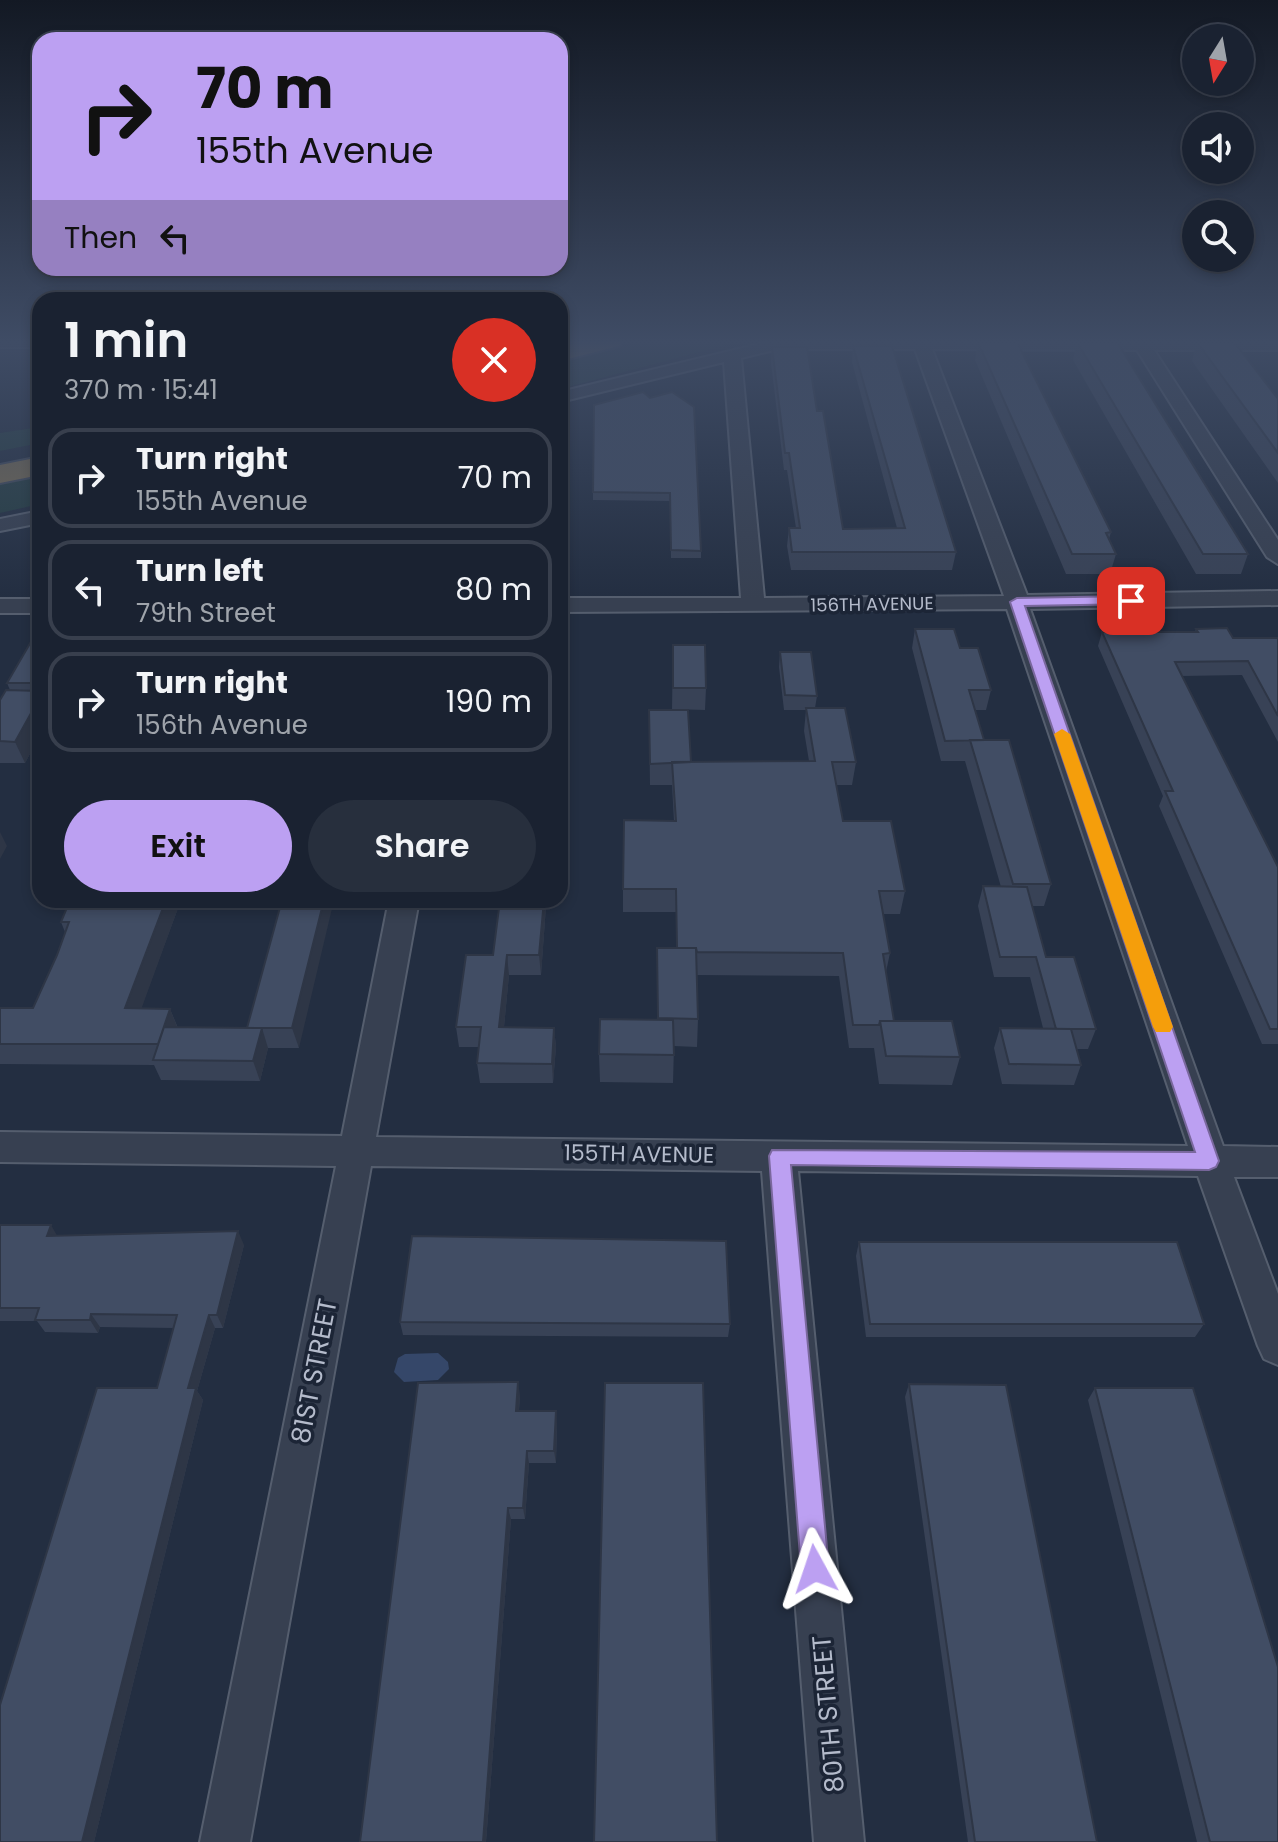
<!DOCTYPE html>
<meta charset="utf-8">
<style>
:root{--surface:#1a2231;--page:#272f3d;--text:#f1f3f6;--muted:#9fa4ab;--line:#383f4d;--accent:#bca0f2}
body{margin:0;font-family:Poppins,sans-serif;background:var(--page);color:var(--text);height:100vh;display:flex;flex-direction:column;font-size:30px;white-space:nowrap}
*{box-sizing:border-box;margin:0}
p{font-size:26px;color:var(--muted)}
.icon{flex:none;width:44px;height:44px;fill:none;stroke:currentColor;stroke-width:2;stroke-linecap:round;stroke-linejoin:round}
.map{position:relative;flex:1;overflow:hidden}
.panel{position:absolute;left:32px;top:292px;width:536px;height:616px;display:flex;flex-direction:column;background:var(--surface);border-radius:24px;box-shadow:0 4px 12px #0003,0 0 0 2px var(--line)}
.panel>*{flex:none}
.guide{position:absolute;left:32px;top:32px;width:536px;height:244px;border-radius:24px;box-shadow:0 4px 12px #0003,0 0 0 2px var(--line);background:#bca0f2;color:#111;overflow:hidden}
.needle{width:52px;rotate:191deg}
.tools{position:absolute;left:1182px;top:24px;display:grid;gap:16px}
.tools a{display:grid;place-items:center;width:72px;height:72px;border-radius:50%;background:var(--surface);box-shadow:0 4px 12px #0003,0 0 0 2px var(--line);font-size:40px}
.pin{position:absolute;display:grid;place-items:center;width:68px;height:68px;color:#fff;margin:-34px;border-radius:16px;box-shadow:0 4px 12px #0006}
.me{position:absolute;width:88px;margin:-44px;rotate:355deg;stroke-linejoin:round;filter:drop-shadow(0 0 6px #0008)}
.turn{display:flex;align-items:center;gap:28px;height:168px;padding:0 32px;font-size:36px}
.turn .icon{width:104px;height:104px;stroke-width:2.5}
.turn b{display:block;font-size:56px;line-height:68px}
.then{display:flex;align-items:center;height:76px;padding:0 32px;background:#0003;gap:16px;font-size:30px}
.round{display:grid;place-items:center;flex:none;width:84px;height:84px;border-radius:42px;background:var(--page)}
.head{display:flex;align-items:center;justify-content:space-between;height:136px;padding:0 32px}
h1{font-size:48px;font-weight:600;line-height:60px}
.cta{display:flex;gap:16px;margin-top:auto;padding:16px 32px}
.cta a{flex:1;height:92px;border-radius:48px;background:var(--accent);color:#111;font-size:32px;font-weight:600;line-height:92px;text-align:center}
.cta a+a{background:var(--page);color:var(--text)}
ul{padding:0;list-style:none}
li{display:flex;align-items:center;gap:24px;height:100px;margin:0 16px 12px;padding:0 16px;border:4px solid var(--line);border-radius:24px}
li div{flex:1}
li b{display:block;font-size:30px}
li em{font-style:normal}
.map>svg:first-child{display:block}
.green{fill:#253d42}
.water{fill:#354769}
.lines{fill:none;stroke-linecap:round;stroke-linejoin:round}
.minor-casing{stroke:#555e6e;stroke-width:4}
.motorway-casing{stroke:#424b5b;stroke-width:4}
.minor{fill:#374051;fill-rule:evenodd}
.motorway{fill:#786c54;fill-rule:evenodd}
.wall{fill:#384256}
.shaded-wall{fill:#2e3646}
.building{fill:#414d64;stroke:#2e3646;stroke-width:2}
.route{fill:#bca0f2;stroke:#7a689d;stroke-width:2}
.slow{fill:#f59e0b}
.labels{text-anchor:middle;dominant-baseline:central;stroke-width:7;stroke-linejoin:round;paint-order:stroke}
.far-street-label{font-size:18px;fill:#b4bbcb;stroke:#1c2536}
.street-label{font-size:22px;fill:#b4bbcb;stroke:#1c2536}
.near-street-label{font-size:26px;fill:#b4bbcb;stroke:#1c2536}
</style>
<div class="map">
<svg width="1278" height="1842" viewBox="0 0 1278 1842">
<rect width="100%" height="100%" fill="#232e41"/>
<path class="green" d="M650,341H741L560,389V361Z
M40,427V443L0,451V433Z
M40,473V504L0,513V481Z"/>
<path class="water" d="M438,1353L448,1362L449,1369L438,1380L404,1382L394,1372L398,1358L405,1354Z"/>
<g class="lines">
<defs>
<path id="minor" d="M0,341H40V347H0Z
M771,341H1278V350H1154L1278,540V564L1267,557L1137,350L932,349L1027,595L1278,591V605L1030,609L1223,1146L1278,1147V1177H1234L1278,1294V1365L1264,1359L1258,1346L1198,1176L798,1171L864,1842H814L762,1171L371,1166L250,1842H200L336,1166L0,1162V1132L342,1136L389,900H419L376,1137L1188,1146L1007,609L560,612V598H741L724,362L560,402V392ZM779,349H915L1004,596L764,598L741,358Z
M40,511V523L0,531V519Z
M0,599H40V613H0Z"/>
<path id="motorway" d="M580,341H622L619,346L560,361V345Z
M40,457V475L0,483V465Z"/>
</defs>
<use href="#minor" class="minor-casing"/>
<use href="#motorway" class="motorway-casing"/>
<use href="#minor" class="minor"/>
<use href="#motorway" class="motorway"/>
</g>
<path class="wall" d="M978,342L1111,532L1109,539L1116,554L1110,574H1066L975,360Z
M1077,342L1248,554L1241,574H1196L1073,360Z
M1197,342L1278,399V483L1192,361Z
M853,346L956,552L952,570H791L787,546L789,528H796L787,470H784L771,363L772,347L817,411L843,529L897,528L852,362Z
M643,392L701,551V558H671L670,501L593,500V492Z
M915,629L960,648L991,690L986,710H975L984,740L1051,884L1044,906H1032L1046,957L1096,1029L1088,1049H1077L1081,1065L1074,1085L1002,1084L994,1048L1000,1028H1043L1030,977H994L978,906L983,886L1001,887L965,761H941L912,648Z
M1196,629L1233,638H1278V742L1242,675L1182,676L1278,867V1044H1262L1159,806L1163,796L1098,646L1102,632H1195Z
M40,640V735L25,763H0V700L10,690L7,683Z
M673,645L706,688L705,710L672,709Z
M780,652L817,696L815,708L856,762L852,785H836L843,821L905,891L900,914H883L890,953L886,972L894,1021L960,1057L952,1085L879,1084L874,1048H849L839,976L697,975L698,1019L697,1047L674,1046L673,1083L600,1082L599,1054L657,1020V948H676V912H623V889L674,821L672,785H650L649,710L691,762L809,761L804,731L806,710H784L779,667Z
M70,900H181L141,1008L170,1009L178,1028H247L282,900L299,1048H268L260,1081L161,1080L154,1065L0,1064V1008H33L57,955L65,932L61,922Z
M477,900H544L546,906L541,975H509L504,1027L554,1028L556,1047L553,1083H480L477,1063L479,1047H459L456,1027L493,955L499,904H478Z
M0,1225L57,1235L244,1245L223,1328H215L197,1391L203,1400L94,1842H0L157,1388L174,1328L100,1327L98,1333L45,1332L37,1321H0Z
M859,1242L1204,1324L1195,1337H866L856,1256Z
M400,1322L730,1324L728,1337L403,1335Z
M909,1384L1097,1842H968L905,1397Z
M1095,1388L1278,1842H1197L1088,1400Z
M520,1395L519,1411L557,1423L556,1463H529L525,1519H511L486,1842H360Z"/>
<path class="shaded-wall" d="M566,628L567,648L560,734V700Z
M40,697V735L25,763L15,742Z
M0,832L7,846L0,859Z
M166,900H181L134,1029L125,1008Z
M324,900H334L299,1048L292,1028Z
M544,900H546V906L541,975L539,955Z
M507,955L509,975L502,1047L499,1027Z
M170,1009L178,1029L158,1044Z
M262,1028L268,1048L260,1081L253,1061Z
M554,1028L556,1047L553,1083L552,1064Z
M51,1225L59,1239L47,1236Z
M238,1231L244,1245L223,1328L217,1315Z
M91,1314L100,1327L98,1333L90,1320Z
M209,1315L215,1328L197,1391L203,1400L94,1842H82L188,1388Z
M518,1382L520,1395L518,1423L516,1411Z
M556,1411L557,1423L556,1463L554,1451Z
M527,1451L529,1463L525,1519L523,1508Z
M508,1508L511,1519L486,1842H483Z"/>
<path class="building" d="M978,342H1017L1111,532L1106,533L1116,554H1072Z
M1077,342H1117L1248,554H1203Z
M1197,342H1234L1278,399V453Z
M853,346H892L956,552H792L789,528H800L789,453H785L772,347H807L817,411H823L843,529L905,528Z
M643,392L650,398L672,392L694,407L701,551L671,550L670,493L593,492L594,405Z
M560,628H566L560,700Z
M1227,628L1233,638H1278V716L1248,661L1175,662L1278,867V1029H1270L1165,791H1173L1102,632H1198L1196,629Z
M915,629H954L960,648H978L991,690H969L984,740L945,741Z
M32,640H40V683H7Z
M673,645H705L706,688H673Z
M780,652H811L817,696L785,695Z
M6,690L40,691V697L15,742L0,741V700Z
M806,708H845L856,762H832L843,821H891L905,891H879L890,953L883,954L894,1021H880L879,1025H853L843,953L697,952L696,948H677L676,889H623L624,820L676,821L672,762L815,761Z
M649,710H688L691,762L650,764Z
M970,740H1009L1051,884H1013Z
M983,886L1027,887L1046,957H1074L1096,1029H1056L1036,957H1000Z
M70,900H166L125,1008L170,1009L158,1044H0V1008H33L57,955L69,922H61Z
M282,900H324L292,1028H247Z
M500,900H544L539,955H507L499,1027L554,1028L552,1064L477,1063L481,1027H456L466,955H493Z
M657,948H696L698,1019L658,1018Z
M600,1019L673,1020L674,1055L599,1054Z
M880,1021H952L960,1057L886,1056Z
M164,1027L262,1028L253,1061L153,1060Z
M1000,1028L1071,1029L1081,1065L1009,1064Z
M0,1225H51L47,1236L238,1231L217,1315H209L188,1388H196L82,1842H0V1705L97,1388H157L177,1315L91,1314L90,1320H35L39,1308H0Z
M412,1236L726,1241L730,1324L400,1322Z
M859,1242H1177L1204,1324H870Z
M518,1382L516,1411H556L554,1451H527L523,1508H508L483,1842H360L418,1383Z
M605,1383H703L717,1842H594Z
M909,1384L1006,1385L1097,1842H975Z
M1095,1388H1193L1278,1667V1842H1210Z"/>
<linearGradient id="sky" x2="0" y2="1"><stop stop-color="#131924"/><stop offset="0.57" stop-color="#3f4c65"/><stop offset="1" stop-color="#3f4c65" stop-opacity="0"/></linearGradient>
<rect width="1278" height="599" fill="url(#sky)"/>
<path class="route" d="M1131,596L1138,601L1136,604L1025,606L1219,1161L1216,1167L1209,1170L791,1165L829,1569L825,1578L815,1582L805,1578L801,1569L769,1156L772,1150L1195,1152L1010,602L1017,598Z"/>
<path class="slow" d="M1062,729L1070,734L1173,1027L1170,1032H1156L1153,1027L1054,734Z"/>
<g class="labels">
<g class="far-street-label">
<text transform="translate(872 604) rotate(-1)">156TH AVENUE</text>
</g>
<g class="street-label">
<text transform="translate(639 1154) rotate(1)">155TH AVENUE</text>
</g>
<g class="near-street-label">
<text transform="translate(314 1371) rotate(-79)">81ST STREET</text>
<text transform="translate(828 1714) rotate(-95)">80TH STREET</text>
</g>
</g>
</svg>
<div class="tools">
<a><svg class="needle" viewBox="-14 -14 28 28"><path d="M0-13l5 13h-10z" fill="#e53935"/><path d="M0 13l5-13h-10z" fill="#9fa4ab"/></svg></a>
<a><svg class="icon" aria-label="sound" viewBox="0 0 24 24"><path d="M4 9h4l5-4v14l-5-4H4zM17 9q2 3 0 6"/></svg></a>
<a><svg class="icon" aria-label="search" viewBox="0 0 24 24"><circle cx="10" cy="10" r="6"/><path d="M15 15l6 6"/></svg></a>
</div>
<div class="pin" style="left:1131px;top:601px;background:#d93025"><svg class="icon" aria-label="arrive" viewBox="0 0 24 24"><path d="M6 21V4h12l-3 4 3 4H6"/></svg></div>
<svg class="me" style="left:815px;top:1569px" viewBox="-20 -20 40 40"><path d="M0-17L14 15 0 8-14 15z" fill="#bca0f2" stroke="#fff" stroke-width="4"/></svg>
<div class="guide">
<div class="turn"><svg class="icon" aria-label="right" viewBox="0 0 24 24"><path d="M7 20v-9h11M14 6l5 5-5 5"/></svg><div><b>70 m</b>155th Avenue</div></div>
<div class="then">Then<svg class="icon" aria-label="left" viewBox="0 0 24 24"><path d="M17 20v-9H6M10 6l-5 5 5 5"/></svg></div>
</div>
<section class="panel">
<div class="head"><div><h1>1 min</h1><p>370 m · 15:41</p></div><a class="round" style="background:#d93025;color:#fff"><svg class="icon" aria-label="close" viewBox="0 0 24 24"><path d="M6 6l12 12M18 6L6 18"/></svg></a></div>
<ul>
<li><svg class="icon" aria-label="right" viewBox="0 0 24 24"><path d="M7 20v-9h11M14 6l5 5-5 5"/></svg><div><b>Turn right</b><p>155th Avenue</p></div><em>70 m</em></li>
<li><svg class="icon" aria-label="left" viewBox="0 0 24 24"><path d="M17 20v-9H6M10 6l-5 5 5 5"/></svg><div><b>Turn left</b><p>79th Street</p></div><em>80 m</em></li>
<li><svg class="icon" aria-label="right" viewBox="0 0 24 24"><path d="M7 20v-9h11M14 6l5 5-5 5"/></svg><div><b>Turn right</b><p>156th Avenue</p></div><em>190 m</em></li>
</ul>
<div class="cta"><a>Exit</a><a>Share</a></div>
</section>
</div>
